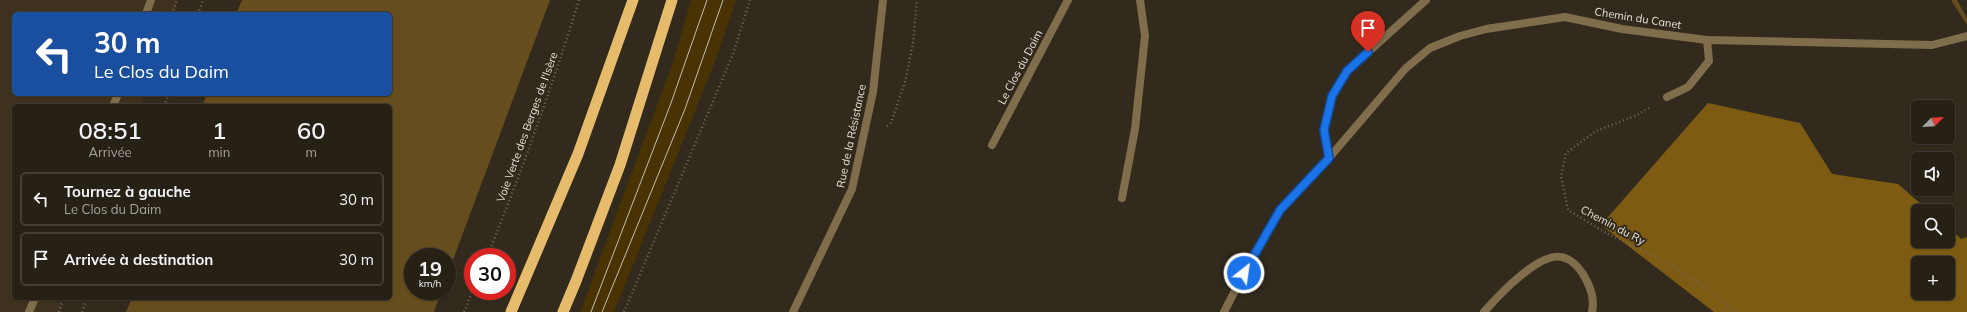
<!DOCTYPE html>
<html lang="fr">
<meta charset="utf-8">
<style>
:root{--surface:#262015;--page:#322d22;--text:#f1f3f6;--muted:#a4a3a0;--line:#423e34}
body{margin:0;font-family:Mulish,sans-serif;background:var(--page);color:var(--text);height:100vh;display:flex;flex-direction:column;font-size:15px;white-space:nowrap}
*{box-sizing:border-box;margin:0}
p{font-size:13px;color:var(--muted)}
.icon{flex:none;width:22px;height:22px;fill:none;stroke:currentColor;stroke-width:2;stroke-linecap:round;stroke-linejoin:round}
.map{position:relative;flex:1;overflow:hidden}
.details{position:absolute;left:12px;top:104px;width:380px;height:196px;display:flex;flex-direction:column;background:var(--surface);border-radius:6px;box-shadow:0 1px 3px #0004,0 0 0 1px var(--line)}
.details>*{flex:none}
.hud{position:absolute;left:12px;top:12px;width:380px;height:84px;border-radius:6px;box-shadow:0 1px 3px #0004,0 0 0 1px var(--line);background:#1a4fa0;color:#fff;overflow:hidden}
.needle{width:26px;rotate:66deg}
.controls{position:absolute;left:1911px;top:100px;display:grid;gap:8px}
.controls a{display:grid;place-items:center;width:44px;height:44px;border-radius:6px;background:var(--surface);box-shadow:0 1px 3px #0004,0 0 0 1px var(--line);font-size:20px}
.speed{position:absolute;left:404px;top:248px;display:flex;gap:8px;font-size:20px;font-weight:700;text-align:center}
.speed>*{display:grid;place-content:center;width:52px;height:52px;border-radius:50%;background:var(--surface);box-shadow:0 1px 3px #0004,0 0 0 1px var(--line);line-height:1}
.speed small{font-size:10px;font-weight:400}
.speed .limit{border:6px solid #d22;background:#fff;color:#111}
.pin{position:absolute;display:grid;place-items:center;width:34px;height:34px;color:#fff;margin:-41px -17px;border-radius:50% 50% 50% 0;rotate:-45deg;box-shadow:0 0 4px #0007}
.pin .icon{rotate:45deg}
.me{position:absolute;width:44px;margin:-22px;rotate:30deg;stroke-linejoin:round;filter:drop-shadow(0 0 3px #0008)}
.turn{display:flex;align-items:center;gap:14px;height:84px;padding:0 16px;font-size:18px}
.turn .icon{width:52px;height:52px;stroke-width:2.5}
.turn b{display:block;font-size:28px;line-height:34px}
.eta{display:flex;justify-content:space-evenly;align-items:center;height:68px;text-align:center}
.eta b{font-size:24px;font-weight:600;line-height:28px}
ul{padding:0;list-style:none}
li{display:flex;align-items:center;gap:12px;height:54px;margin:0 8px 6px;padding:0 8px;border:2px solid var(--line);border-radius:6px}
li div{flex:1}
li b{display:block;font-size:15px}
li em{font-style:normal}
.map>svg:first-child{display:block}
.built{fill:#3e321e}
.green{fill:#493304}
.forest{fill:#7d5b12;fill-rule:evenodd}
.water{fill:#664d1e}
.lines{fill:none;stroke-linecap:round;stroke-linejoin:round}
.path{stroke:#70695c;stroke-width:2.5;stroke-dasharray:1 3;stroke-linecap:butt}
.service{stroke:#806d4c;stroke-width:8}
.minor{stroke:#806d4c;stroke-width:8}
.tertiary{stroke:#806d4c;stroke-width:8}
.trunk{stroke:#e7bb6c;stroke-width:11}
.tram{stroke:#c4beb4;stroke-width:1}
.route-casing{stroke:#114b97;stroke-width:10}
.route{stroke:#1a73e8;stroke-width:7}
.labels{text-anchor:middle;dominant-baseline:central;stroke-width:4;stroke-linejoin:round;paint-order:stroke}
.street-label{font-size:11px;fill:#e6e1d8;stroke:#322a1c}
</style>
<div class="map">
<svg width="1967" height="312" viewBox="0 0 1967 312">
<rect width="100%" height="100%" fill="#322a1c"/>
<path class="built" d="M0,0H179L174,14H14V94H145L140,106H14V298H64L59,312H0Z"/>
<path class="green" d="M691,0H736L716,59L614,312H580L672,65Z"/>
<path class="forest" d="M1708,103L1800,123L1832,174L1898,184L1929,211H1918V241H1948V227L1961,239L1967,237V312H1714L1601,225ZM1918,263H1948V293H1918Z"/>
<path class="water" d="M242,0H550L447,276V257H413V291H441L434,312H126L132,298H390V106H202L207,94H390V14H236Z
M1951,0H1957L1967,18V25Z"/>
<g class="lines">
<path class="path" d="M172,14L177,0
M198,14L203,0
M164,106L169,94
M1649,108L1635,116L1596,131L1566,153L1561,177L1568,210L1608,234L1667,262L1718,297L1734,312
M887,126L891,123L905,82L913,43L917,0
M487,257C521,173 552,87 579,0
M59,312L64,298
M82,312L87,298
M464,312L473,290
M624,312L733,54L750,0"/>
<path class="service" d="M146,14L151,0
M1667,97L1688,87L1709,61L1707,40
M113,106L118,94
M1122,198L1135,129L1145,36L1140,0
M29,312L35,298"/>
<path class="minor" d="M992,145L1068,0
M1329,158L1324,130L1332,96L1347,71L1426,0
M1224,312L1244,273L1280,210L1329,158L1405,69L1430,48L1460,36L1486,29L1565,17L1622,29L1707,40L1932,45L1967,36
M1484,312C1498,296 1542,248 1565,258C1572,260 1579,268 1583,274C1590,286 1595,298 1592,312"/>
<path class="tertiary" d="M793,312L852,189L873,92L883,0"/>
<path class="trunk" d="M511,312L578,154L633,0
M563,312L576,281L620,165L672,0"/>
<path class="tram" d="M591,312L671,103L707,0
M602,312L685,109L723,0"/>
</g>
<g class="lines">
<defs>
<path id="route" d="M1244,273L1280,210L1329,158L1324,130L1332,96L1347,71L1368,52"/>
</defs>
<use href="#route" class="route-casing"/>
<use href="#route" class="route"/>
</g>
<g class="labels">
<g class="street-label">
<text transform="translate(1638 18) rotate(9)">Chemin du Canet</text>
<text transform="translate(1020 67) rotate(-62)">Le Clos du Daim</text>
<text transform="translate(527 127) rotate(-70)">Voie Verte des Berges de l'Isère</text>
<text transform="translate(851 136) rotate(-78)">Rue de la Résistance</text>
<text transform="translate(1613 225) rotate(28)">Chemin du Ry</text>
</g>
</g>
</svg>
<div class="controls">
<a><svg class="needle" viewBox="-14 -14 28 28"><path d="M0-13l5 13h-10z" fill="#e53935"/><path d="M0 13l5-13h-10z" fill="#a4a3a0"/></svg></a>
<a><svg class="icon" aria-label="sound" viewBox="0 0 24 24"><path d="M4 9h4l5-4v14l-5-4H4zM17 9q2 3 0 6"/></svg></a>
<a><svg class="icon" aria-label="search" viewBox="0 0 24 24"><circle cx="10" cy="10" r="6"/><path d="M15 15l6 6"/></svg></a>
<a>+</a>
</div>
<div class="speed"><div>19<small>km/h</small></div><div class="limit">30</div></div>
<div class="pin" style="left:1368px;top:52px;background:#d93025"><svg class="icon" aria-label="arrive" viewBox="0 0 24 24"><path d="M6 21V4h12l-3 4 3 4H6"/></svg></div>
<svg class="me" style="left:1244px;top:273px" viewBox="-20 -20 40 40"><circle r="17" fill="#1a73e8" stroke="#fff" stroke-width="3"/><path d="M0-11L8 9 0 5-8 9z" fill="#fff"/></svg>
<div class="hud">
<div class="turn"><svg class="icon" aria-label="left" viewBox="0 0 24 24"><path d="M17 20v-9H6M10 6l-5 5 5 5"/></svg><div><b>30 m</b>Le Clos du Daim</div></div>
</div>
<section class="details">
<div class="eta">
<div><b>08:51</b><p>Arrivée</p></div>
<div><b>1</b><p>min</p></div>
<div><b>60</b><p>m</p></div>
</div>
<ul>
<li><svg class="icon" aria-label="left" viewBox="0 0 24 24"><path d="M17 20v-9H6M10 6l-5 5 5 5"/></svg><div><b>Tournez à gauche</b><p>Le Clos du Daim</p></div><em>30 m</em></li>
<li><svg class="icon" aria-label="arrive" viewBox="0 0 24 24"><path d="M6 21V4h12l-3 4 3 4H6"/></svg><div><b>Arrivée à destination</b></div><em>30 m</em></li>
</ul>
</section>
</div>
